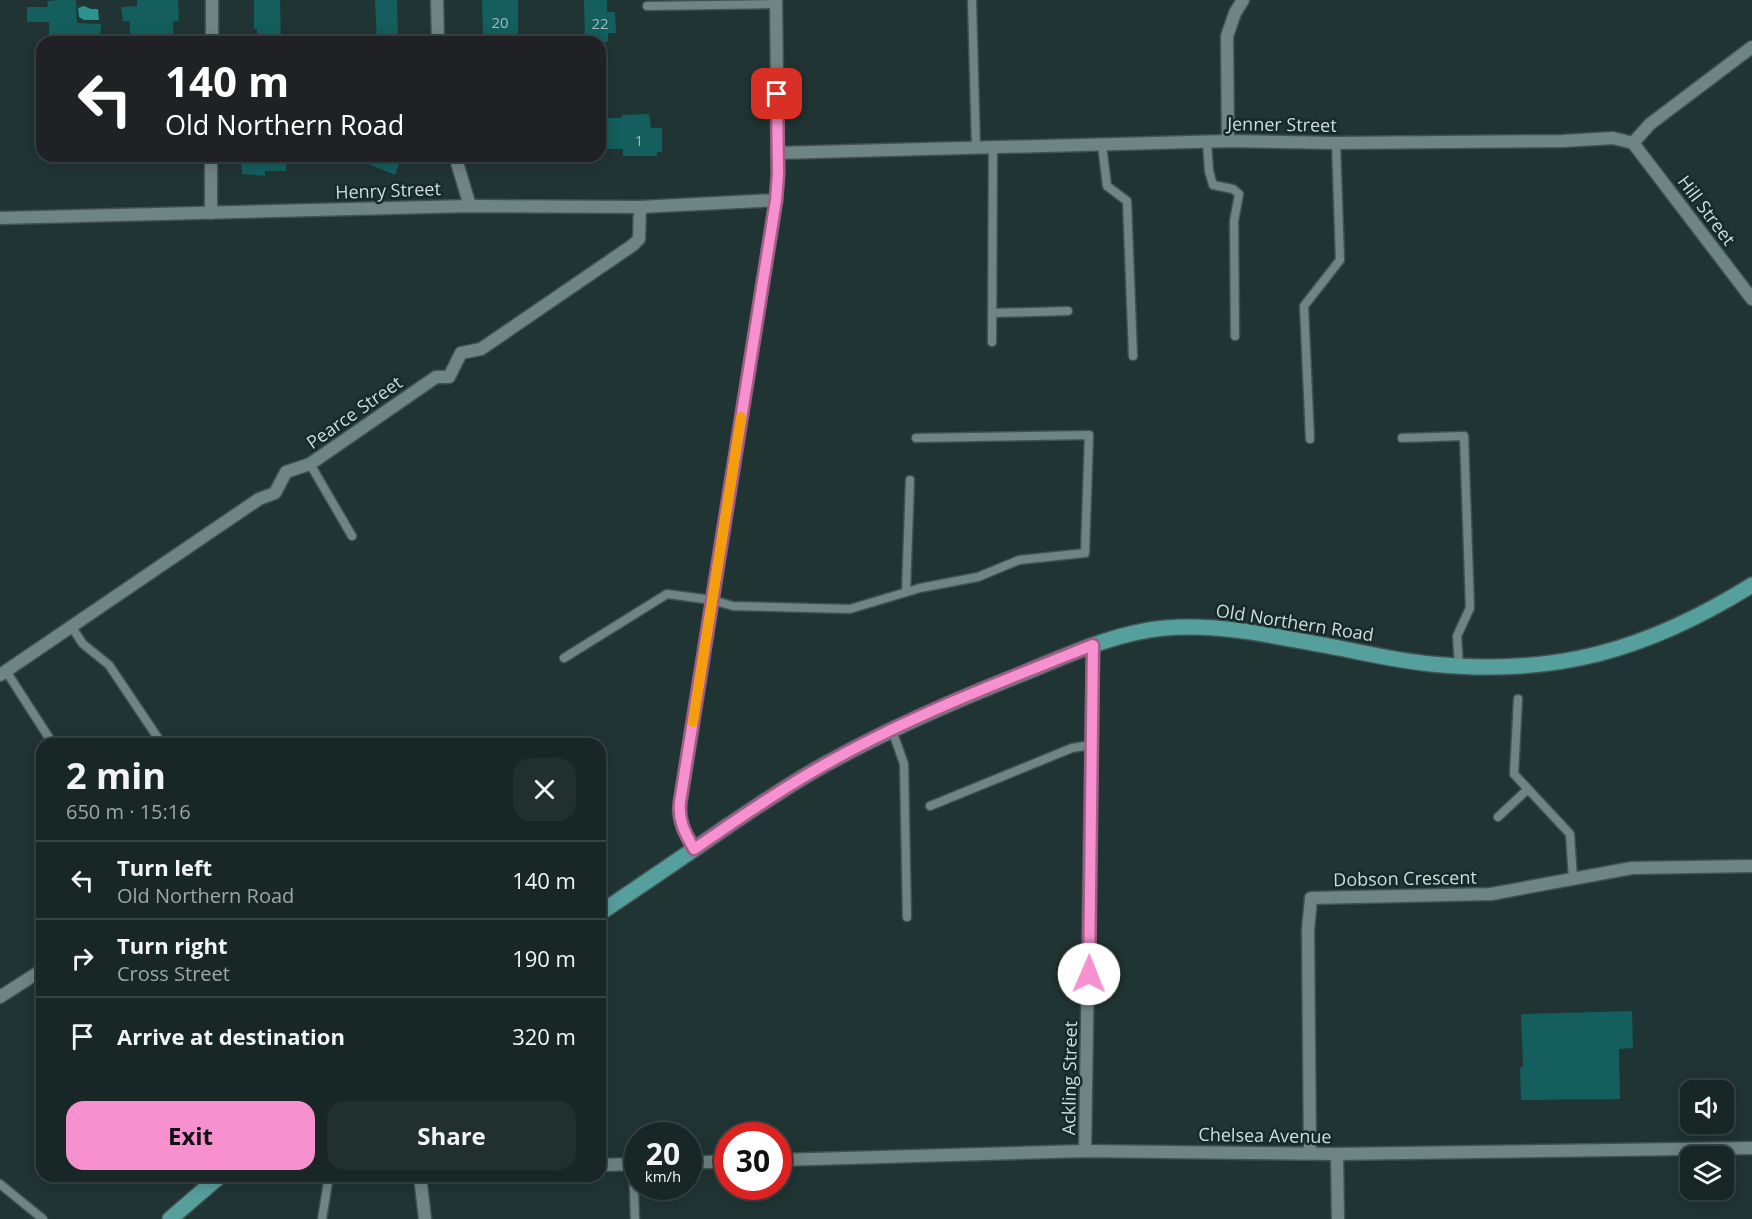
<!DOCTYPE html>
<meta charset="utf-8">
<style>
:root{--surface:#182726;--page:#212f2e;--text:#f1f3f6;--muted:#9fa5a7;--line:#364443;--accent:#f690cf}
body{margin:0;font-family:"Open Sans",sans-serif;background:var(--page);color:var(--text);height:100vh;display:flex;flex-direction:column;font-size:22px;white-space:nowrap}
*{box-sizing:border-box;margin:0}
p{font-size:20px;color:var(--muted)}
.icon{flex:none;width:33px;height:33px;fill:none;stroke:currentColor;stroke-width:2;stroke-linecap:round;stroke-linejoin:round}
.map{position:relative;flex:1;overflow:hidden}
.sheet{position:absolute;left:36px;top:738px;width:570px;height:444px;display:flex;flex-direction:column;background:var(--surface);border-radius:18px;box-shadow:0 3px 15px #0003,0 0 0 2px var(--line)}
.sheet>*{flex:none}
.banner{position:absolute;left:36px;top:36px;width:570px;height:126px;border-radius:18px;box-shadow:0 3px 15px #0003,0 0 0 2px var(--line);background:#202124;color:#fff;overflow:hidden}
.tools{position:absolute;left:1680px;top:1080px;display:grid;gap:12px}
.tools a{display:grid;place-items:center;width:54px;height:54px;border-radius:12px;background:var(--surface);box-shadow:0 3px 15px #0003,0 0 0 2px var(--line);font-size:30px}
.speed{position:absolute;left:624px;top:1122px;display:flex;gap:12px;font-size:30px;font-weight:700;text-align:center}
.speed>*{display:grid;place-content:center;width:78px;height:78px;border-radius:50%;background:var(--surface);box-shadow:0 3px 15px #0003,0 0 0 2px var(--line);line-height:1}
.speed small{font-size:15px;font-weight:400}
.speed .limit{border:9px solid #d22;background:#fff;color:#111}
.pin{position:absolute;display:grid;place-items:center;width:51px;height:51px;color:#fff;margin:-26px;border-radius:12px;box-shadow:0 3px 9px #0006}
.me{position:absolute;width:66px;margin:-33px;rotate:1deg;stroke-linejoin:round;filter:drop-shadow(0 0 4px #0008)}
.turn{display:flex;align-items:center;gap:21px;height:126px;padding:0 30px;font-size:27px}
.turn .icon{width:78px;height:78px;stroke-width:2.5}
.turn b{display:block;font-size:42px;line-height:51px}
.round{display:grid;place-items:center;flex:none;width:63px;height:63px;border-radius:18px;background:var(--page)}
.head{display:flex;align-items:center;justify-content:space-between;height:102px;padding:0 30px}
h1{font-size:36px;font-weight:700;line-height:45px}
.cta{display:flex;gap:12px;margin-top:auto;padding:12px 30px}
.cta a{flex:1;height:69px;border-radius:18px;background:var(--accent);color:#111;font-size:24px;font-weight:700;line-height:69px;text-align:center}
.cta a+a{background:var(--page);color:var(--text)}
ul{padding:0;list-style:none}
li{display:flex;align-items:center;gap:18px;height:78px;padding:0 30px;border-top:2px solid var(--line)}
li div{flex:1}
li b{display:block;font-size:22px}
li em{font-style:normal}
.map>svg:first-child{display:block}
.water{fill:#2a9290}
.building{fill:#145e5d}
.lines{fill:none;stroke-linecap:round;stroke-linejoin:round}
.service-casing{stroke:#405151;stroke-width:11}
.minor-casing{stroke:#405151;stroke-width:15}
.tertiary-casing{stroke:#405151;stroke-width:15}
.primary-casing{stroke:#405151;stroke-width:18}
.service{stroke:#6f8583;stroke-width:8}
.minor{stroke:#6f8583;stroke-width:12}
.tertiary{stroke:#6f8583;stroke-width:12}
.primary{stroke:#559f9d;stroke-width:15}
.route-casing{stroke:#a05e87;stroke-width:15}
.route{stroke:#f690cf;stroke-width:10}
.slow{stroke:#f59e0b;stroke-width:10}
.labels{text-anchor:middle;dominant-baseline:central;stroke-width:5;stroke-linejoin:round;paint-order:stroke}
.number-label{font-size:15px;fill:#a2bcbc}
.street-label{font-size:18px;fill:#d1dcdc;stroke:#162a29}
</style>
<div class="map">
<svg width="1752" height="1219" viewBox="0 0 1752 1219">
<rect width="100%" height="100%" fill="#203433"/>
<path class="water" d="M84,6L91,9H98L99,20H84L79,17L78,8Z"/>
<path class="building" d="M57,0H76L77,23L101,24L100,42H49V22H27V7H48L47,1Z
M137,0H178L179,21H173L174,42H130V21H123L121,7L137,6Z
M254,0H280L281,42H257V29H254Z
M375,0H397L398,42H377Z
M482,0H518V34L483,35Z
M584,0H607V12H615L616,33H608V42H585Z
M649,114L651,128H662V152H657V156H623V149H600V118H622V115Z
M241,156H287L286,171H265V176L242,174Z
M349,156H402L395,175Z
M1632,1011L1633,1048L1619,1049L1620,1099L1521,1100L1520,1067H1523L1521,1014Z"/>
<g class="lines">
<defs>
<path id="service" d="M972,0L976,148
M647,6L776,4
M1207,142L1209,171L1213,185L1233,189L1239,194L1234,221L1235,336
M1102,145L1107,186L1127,201L1133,356
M993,313L1068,311
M992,342L993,147
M1402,438L1464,436L1470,608L1457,636L1459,666
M1310,439L1304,306L1340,260L1336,143
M310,464L352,536
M906,592L910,480
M71,626L83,644L109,665L162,744
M564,658L667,594L712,600L733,606L850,609L920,588L978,577L1019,560L1085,553L1089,435L916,438
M6,671L53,744
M1518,699L1514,774L1570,834L1573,879
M892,730L904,764L907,917
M930,806L1072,748L1091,745
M1498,817L1528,789
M633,1164L635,1219
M0,1184L43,1219
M322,1219L329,1176"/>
<path id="minor" d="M437,0L438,42
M212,42V0
M1228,141L1227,36L1235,13L1243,0
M1633,143L1752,299
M1633,143L1650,124L1752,47
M777,153L1228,141L1336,143L1563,141L1613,138L1633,143
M455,156L470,206
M211,213V156
M0,675L259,499L275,493L286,472L310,464L436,377H449L461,353L481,349L633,245L639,239L640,207
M0,997L42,970
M1085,1151L1093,645
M1310,1153L1308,930L1311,898L1491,894L1632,868L1752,866
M1337,1154L1338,1219
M420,1176L425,1219"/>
<path id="tertiary" d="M0,218L470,206L640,207L776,200
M694,849L683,829L679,812L776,200L778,174L776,0
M778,1160L1085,1151L1337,1154L1752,1148
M688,1163L728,1161
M600,1165L638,1164"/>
<path id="primary" d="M600,913C643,884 686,855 729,825C764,802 798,778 835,759C897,725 963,697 1029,671C1072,653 1118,632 1165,628C1223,623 1282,638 1339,648C1369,654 1400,661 1431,664C1554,677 1648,650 1752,585
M170,1219L220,1176"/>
</defs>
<use href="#service" class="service-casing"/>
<use href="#minor" class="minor-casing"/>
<use href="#tertiary" class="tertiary-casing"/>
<use href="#primary" class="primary-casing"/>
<use href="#service" class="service"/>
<use href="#minor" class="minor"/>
<use href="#tertiary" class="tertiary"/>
<use href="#primary" class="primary"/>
</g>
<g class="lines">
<defs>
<path id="route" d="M777,94L778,174L776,200L680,802C678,821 685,833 694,849C740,818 785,786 833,760C915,714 1005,680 1093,645L1089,974"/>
</defs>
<use href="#route" class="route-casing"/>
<use href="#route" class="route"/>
<path class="slow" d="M693,722L741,417"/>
</g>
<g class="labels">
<g class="number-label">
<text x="500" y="22">20</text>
<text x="600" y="23">22</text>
<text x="639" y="140">1</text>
</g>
<g class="street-label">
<text transform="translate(1282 124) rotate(1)">Jenner Street</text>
<text transform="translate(388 190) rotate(-2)">Henry Street</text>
<text transform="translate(1707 210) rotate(53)">Hill Street</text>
<text transform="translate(354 412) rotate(-35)">Pearce Street</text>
<text transform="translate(1295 622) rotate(9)">Old Northern Road</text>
<text transform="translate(1405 878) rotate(-1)">Dobson Crescent</text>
<text transform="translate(1069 1078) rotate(-89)">Ackling Street</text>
<text transform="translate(1265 1135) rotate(1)">Chelsea Avenue</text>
</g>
</g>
</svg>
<div class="tools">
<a><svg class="icon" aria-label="sound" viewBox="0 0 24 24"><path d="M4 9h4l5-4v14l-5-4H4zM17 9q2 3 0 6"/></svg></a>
<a><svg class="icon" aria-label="layers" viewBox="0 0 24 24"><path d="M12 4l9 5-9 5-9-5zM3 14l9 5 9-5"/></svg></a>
</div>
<div class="speed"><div>20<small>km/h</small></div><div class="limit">30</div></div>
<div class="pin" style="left:777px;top:94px;background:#d93025"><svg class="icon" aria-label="arrive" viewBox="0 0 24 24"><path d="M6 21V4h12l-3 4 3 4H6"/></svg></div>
<svg class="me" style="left:1089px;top:974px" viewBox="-20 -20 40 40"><circle r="19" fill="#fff"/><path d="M0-13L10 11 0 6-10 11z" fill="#f690cf"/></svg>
<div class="banner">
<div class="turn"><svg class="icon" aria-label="left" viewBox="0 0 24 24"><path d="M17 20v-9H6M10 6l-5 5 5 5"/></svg><div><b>140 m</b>Old Northern Road</div></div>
</div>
<section class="sheet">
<div class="head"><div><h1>2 min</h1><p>650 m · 15:16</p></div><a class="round"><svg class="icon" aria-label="close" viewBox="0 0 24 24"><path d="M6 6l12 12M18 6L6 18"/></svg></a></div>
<ul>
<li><svg class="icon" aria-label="left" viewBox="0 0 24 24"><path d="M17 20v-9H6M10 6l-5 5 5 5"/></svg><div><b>Turn left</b><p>Old Northern Road</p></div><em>140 m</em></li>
<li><svg class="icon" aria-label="right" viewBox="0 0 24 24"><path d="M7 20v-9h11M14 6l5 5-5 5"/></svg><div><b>Turn right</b><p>Cross Street</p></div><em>190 m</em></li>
<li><svg class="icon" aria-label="arrive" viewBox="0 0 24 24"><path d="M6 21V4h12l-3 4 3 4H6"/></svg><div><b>Arrive at destination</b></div><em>320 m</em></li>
</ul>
<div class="cta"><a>Exit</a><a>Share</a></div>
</section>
</div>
